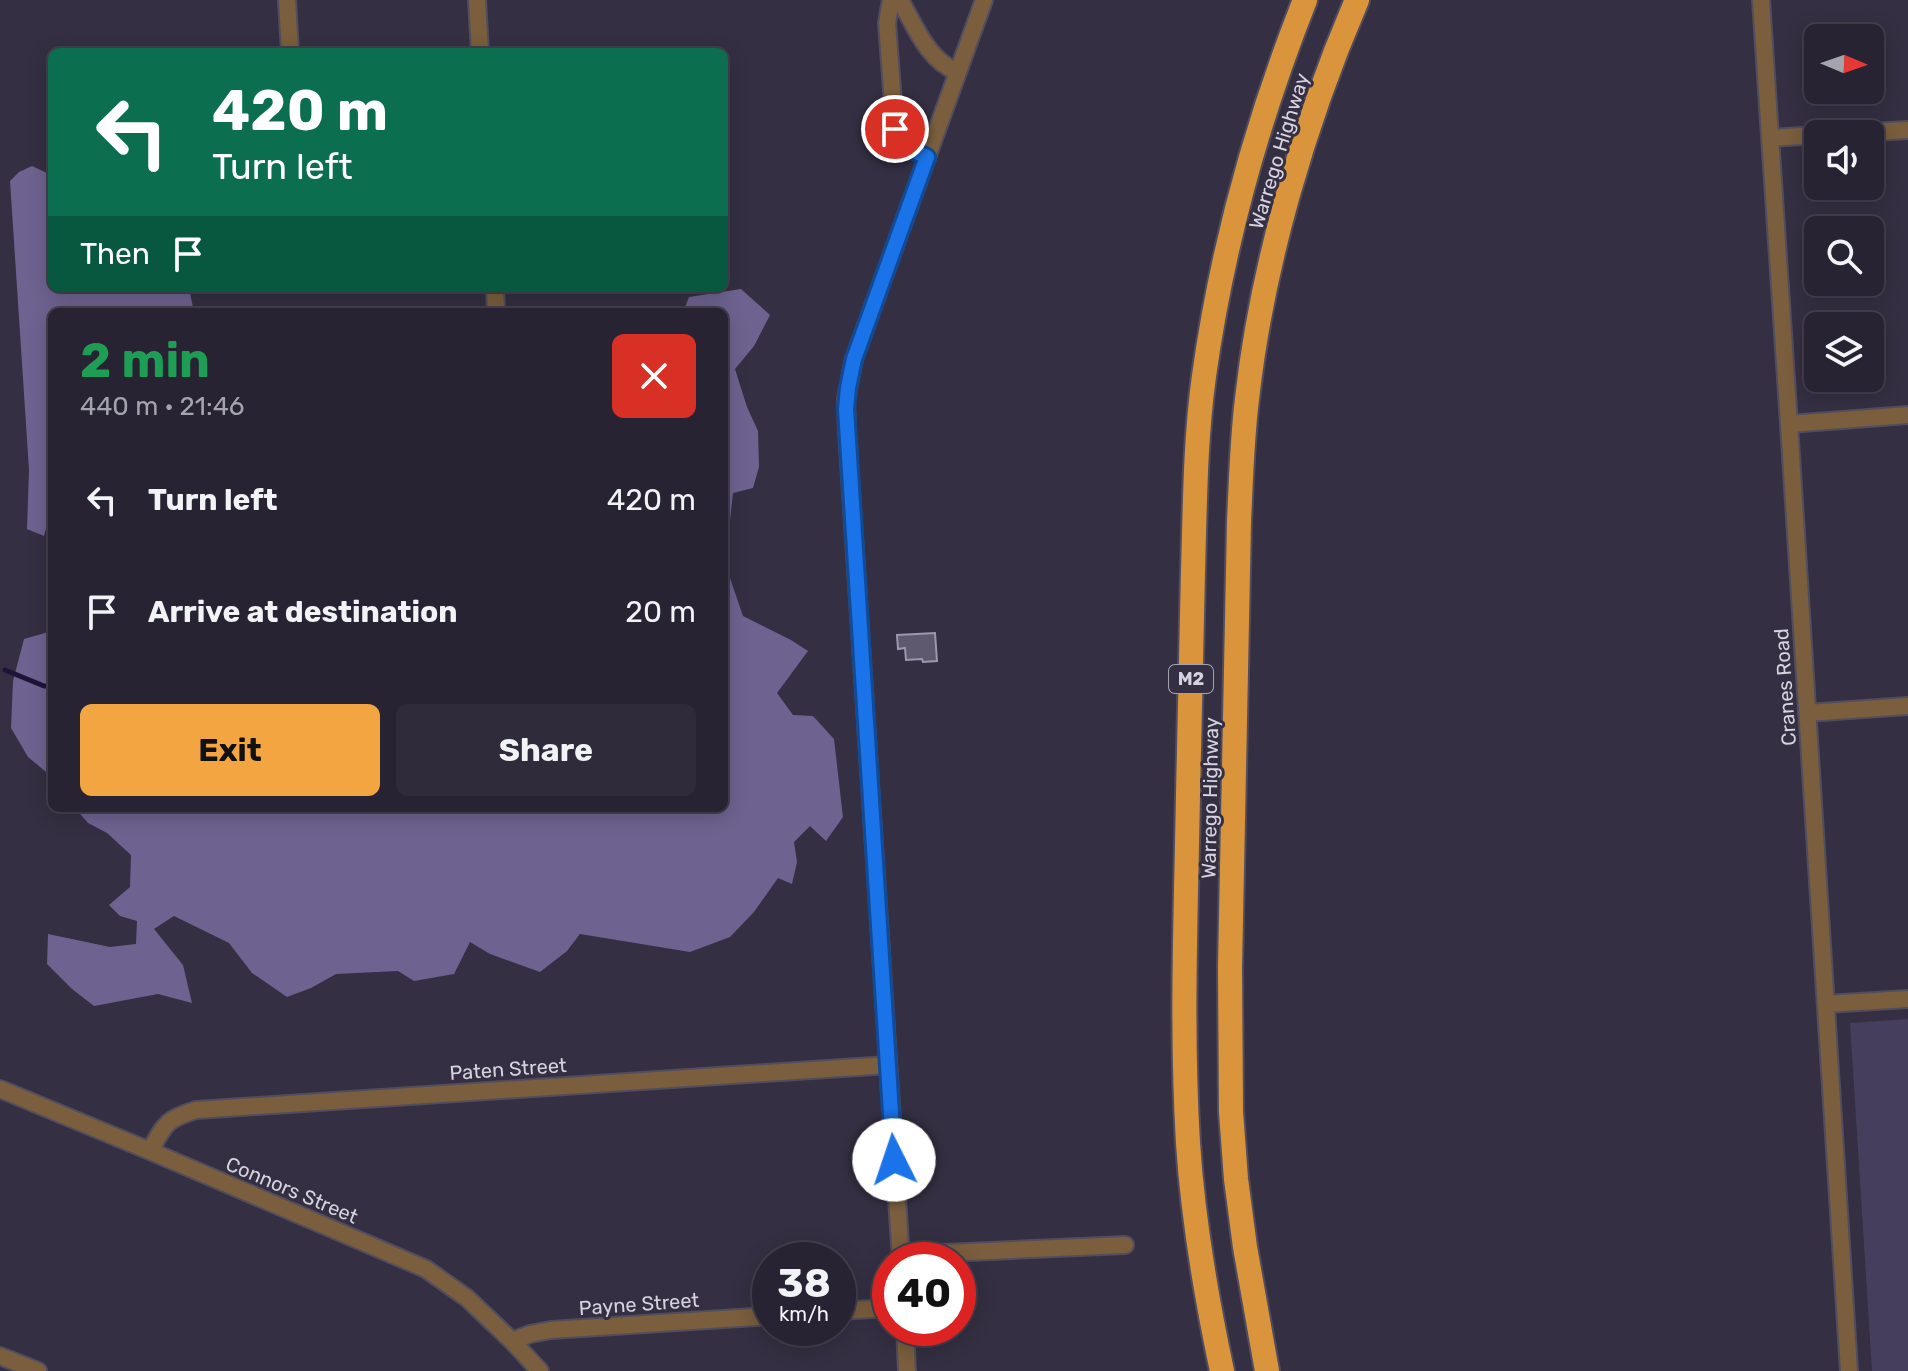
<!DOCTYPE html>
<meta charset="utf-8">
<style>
:root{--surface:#272332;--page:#2f2b3a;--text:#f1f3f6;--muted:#a4a4ac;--line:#43404d;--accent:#f2a541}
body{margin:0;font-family:Rubik,sans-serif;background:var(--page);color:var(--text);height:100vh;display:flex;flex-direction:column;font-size:30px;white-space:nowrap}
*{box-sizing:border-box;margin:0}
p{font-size:26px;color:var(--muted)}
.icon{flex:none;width:44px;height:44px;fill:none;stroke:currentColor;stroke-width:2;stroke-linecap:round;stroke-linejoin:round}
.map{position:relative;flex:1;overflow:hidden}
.sheet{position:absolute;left:48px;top:308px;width:680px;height:504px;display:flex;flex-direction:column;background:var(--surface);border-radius:12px;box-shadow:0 4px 20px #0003,0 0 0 2px var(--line)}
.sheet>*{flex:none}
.hud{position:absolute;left:48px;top:48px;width:680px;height:244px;border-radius:12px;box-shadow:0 4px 20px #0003,0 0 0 2px var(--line);background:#0b6e4f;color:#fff;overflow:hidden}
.needle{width:52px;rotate:92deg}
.buttons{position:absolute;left:1804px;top:24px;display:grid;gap:16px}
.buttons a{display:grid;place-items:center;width:80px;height:80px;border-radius:12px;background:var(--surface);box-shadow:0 4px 20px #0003,0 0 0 2px var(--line);font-size:40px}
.speed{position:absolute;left:752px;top:1242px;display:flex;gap:16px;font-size:40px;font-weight:700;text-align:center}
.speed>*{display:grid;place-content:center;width:104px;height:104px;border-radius:50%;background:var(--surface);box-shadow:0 4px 20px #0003,0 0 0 2px var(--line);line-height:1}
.speed small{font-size:20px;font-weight:400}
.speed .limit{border:12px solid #d22;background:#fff;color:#111}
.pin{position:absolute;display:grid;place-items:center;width:68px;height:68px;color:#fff;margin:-34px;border:4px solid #fff;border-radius:50%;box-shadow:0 2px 8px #0007}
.me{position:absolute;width:88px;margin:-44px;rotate:356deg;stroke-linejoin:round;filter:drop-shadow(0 0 6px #0008)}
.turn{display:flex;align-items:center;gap:28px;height:168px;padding:0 32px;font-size:36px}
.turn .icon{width:104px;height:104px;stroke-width:2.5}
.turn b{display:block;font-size:56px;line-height:68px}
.then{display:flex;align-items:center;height:76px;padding:0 32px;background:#0003;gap:16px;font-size:30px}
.round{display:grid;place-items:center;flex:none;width:84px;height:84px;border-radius:12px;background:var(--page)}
.head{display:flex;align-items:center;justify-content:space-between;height:136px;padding:0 32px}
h1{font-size:48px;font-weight:700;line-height:60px;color:#1e9e55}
.primary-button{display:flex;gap:16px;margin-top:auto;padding:16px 32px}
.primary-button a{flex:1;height:92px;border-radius:12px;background:var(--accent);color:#111;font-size:32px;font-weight:700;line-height:92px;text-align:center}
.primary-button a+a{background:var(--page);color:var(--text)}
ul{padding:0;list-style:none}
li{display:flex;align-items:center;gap:24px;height:112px;padding:0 32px}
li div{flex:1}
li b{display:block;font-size:30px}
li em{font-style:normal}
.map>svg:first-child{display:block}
.green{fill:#463e5d}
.forest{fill:#6e6290}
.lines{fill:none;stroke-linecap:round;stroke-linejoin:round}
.stream{stroke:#20133a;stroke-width:5}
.building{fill:#5e596e;stroke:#9d97af;stroke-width:2}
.minor-casing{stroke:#514d5e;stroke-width:20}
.highway-casing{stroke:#514d5e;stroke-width:28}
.minor{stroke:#7a5e3d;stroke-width:16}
.highway{stroke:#da953c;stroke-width:24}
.route-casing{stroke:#114b97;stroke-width:20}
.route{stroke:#1a73e8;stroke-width:14}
.labels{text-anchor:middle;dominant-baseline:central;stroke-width:6;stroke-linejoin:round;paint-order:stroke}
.shield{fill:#342f42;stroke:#a5a2b0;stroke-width:2}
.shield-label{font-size:18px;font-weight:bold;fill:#d6d3df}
.street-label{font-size:20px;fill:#d6d3df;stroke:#342f42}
</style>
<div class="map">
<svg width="1908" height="1371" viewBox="0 0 1908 1371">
<rect width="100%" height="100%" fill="#342f42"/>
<path class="green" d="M1908,1019V1371H1872L1850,1023Z"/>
<path class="forest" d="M32,166L49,174L52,178V288H189L194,312H52V507L44,536L27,529L29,470L10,181L19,172Z
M741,289L770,315L754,346L735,369L747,407L758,431L759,467L753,488L733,493L727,548L730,578L743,616L791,640L808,651L777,693L793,715L813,716L834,739L843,817L826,841L810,826L794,842L797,862L792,884L778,878L754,912L730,937L690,952L580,934L567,951L540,972L490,954L470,942L454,974L414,981L398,971L336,974L311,988L287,997L252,973L229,943L174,916L154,929L183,965L192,1003L158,994L94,1006L72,989L47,964L48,934L110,947L136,944L137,921L120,916L109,905L130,887L131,855L107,833L88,823L75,808H724V312H683L689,297Z
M52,631V777L28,757L11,728L13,681L24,639Z"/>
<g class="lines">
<path class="stream" d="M5,670L44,686H52"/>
</g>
<path class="building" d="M935,633L937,661L923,662L922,659L906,660L905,648L898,649L897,635Z"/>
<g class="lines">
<defs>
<path id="minor" d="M287,0L290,52
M477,0L480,52
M891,0L887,23L895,129L903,145L927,157
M900,0C915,26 928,61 958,72
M1761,0L1789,424L1849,1371
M1835,134L1908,130
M1770,138L1818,135
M495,288L496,312
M1789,424L1908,415
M1807,713L1908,706
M1826,1004L1908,999
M0,1089L150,1151L426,1269L467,1298L512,1341L540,1371
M150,1151C165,1124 166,1119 196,1110L888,1065
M900,1255L1125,1245
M901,1260L847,430L846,399L854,359L984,0
M838,1311L890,1308
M905,1328L907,1371
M512,1341L530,1334L551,1330L770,1316
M0,1356L38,1371"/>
<path id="highway" d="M1222,1371C1206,1296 1193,1220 1188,1143C1181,1027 1186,911 1188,795C1190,720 1191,646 1193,571C1195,506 1195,441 1204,376C1222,247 1257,121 1305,0
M1267,1371L1245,1247L1236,1179L1231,1112L1230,968L1239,521C1241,480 1242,439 1247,399C1262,265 1304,123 1357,0"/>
</defs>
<use href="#minor" class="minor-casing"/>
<use href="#highway" class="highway-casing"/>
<use href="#minor" class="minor"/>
<use href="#highway" class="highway"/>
</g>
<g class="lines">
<defs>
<path id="route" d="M894,1160L846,409L848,388L854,359L927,157C912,150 900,146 895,129"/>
</defs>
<use href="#route" class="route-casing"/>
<use href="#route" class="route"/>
</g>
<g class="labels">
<rect class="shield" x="1169" y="665" width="44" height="28" rx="6"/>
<g class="shield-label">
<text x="1191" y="679">M2</text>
</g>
<g class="street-label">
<text transform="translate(1279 151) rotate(-73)">Warrego Highway</text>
<text transform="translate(1785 687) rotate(-94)">Cranes Road</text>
<text transform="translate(1210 798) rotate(-89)">Warrego Highway</text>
<text transform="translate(508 1069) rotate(-4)">Paten Street</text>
<text transform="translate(292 1190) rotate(23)">Connors Street</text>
<text transform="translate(639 1304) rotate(-4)">Payne Street</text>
</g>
</g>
</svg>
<div class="buttons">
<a><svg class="needle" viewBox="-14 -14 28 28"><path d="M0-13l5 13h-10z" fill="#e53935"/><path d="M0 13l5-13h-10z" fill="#a4a4ac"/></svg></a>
<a><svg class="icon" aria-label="sound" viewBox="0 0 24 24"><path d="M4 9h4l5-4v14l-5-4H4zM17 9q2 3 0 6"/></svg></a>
<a><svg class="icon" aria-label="search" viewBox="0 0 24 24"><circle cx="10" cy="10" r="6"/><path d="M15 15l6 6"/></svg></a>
<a><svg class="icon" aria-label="layers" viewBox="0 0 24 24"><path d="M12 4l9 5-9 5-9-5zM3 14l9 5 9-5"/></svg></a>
</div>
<div class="speed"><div>38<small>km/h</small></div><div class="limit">40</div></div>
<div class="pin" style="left:895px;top:129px;background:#d93025"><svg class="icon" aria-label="arrive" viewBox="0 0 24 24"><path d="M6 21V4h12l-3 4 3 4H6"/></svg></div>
<svg class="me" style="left:894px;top:1160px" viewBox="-20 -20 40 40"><circle r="19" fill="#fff"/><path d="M0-13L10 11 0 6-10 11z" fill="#1a73e8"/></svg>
<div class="hud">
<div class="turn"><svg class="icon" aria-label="left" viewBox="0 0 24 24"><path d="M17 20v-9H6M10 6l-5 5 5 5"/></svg><div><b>420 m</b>Turn left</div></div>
<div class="then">Then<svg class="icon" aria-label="arrive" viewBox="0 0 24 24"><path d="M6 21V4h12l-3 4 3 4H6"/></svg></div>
</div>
<section class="sheet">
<div class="head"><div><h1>2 min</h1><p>440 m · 21:46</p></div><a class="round" style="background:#d93025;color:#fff"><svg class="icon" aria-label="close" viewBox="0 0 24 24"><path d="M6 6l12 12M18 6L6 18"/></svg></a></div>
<ul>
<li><svg class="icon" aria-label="left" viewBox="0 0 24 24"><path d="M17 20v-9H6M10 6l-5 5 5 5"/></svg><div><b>Turn left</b></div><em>420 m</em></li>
<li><svg class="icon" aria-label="arrive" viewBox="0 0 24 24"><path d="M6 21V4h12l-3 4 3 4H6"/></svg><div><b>Arrive at destination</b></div><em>20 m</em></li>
</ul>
<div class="primary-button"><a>Exit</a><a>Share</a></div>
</section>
</div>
